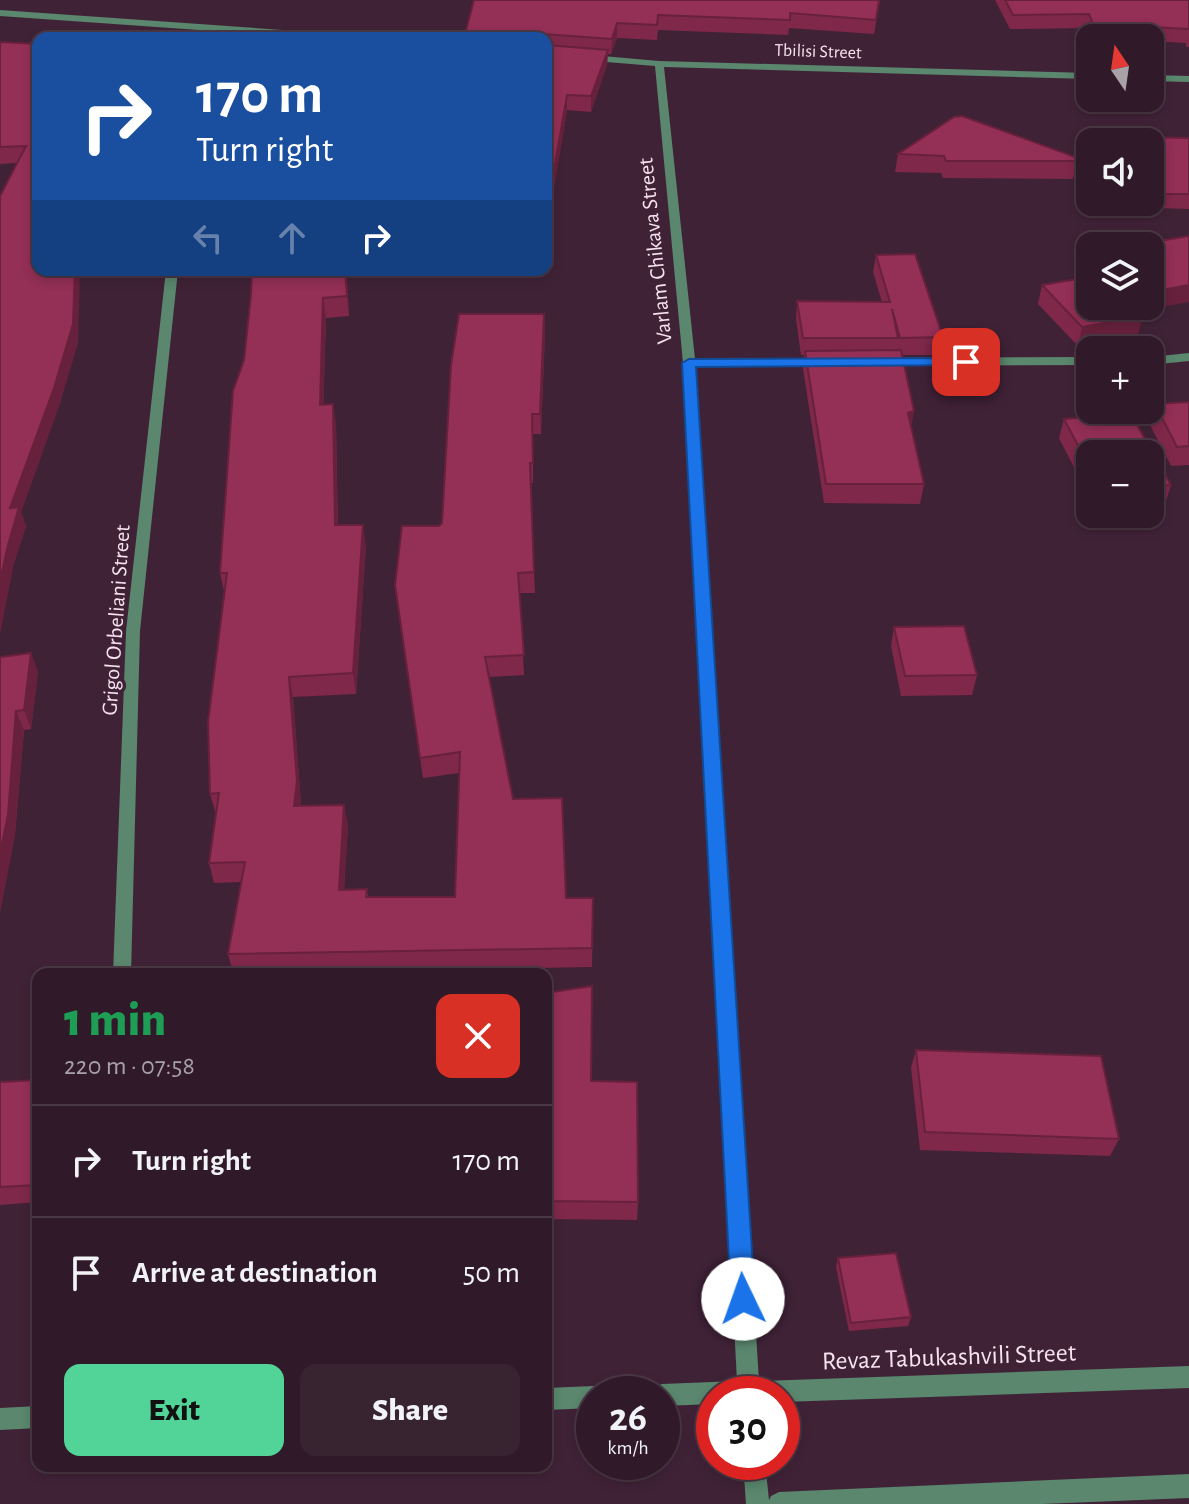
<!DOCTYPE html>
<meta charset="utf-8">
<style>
:root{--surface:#301a29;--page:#382331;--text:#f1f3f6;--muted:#a8a1a8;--line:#4b3846;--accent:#52d397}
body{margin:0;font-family:"Alegreya Sans",sans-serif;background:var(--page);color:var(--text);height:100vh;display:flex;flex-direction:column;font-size:30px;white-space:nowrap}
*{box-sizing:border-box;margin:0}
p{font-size:26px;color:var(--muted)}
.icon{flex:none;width:44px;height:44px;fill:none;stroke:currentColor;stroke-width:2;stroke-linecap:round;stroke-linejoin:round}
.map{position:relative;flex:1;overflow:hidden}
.drawer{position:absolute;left:32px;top:968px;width:520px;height:504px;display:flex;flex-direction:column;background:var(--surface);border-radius:16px;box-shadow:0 4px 12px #0003,0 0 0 2px var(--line)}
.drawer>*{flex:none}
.hud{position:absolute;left:32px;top:32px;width:520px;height:244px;border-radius:16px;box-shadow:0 4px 12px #0003,0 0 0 2px var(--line);background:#1a4fa0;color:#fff;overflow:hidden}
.needle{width:52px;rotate:347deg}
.controls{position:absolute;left:1076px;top:24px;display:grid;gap:16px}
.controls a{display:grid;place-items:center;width:88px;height:88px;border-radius:16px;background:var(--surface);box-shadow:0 4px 12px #0003,0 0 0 2px var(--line);font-size:40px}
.speed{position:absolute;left:576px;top:1376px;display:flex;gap:16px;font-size:40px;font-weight:700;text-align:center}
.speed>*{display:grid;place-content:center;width:104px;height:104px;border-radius:50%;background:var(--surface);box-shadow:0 4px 12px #0003,0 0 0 2px var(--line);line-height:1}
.speed small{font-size:20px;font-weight:400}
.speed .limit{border:12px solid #d22;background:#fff;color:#111}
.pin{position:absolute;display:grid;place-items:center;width:68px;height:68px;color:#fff;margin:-34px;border-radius:16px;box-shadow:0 4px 12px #0006}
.me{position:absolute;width:88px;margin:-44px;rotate:357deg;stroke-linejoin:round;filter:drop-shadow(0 0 6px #0008)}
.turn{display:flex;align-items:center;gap:28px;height:168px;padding:0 32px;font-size:36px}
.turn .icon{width:104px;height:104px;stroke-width:2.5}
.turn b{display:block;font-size:56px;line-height:68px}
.lanes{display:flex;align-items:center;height:76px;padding:0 32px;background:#0003;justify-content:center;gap:40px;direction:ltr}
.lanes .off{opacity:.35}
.round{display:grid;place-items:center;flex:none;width:84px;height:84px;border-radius:16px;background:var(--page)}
.summary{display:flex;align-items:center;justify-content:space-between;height:136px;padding:0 32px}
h1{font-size:48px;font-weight:800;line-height:60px;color:#1e9e55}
.primary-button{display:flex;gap:16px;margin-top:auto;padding:16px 32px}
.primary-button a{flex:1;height:92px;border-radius:16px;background:var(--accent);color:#111;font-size:32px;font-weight:800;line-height:92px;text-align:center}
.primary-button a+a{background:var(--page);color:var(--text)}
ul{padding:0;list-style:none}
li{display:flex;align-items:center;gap:24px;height:112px;padding:0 32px;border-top:2px solid var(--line)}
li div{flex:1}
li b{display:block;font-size:30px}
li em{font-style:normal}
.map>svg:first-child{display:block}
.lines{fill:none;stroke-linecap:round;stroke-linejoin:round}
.minor{fill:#5a876e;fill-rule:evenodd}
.wall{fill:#7f284a}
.shaded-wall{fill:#68213c}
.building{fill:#942f56;stroke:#68213c;stroke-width:2}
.route{fill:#1a73e8;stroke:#114b97;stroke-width:2}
.labels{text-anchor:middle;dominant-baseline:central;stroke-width:7;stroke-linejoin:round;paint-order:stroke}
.far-street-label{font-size:18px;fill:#f7e3f0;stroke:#402237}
.street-label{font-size:22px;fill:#f7e3f0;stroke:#402237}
.near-street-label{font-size:26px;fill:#f7e3f0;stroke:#402237}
</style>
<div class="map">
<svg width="1189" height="1504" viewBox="0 0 1189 1504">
<rect width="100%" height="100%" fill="#402237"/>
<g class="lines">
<path class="minor" d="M0,10L354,35L359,38H315L0,16Z
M546,51L659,61L1090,73V79L664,67L695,359H823L829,363L823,367H695L759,1381L1189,1366V1388L782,1402V1394H714V1404L662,1406V1394H651L654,1387L662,1384L737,1381L683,363L655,66L546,57Z
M1150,75L1189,76V82L1150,81Z
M166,270H178L140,631L131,974H113L126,631Z
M1189,353V361L1150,365V357Z
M1090,357V365L882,366L876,362L882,358Z
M594,1386L602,1389L604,1394H594V1408L546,1410V1388Z
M38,1406V1428L0,1430V1408Z
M743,1462H765L769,1500L771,1496L779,1492L1189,1474V1498L1042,1504H746Z"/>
</g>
<path class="wall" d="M474,0H880L874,34L789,28L788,35L658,30L657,40L617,38L611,54H608L607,65L591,112L567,110L546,235V38H464Z
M995,0H1189V47H1186V43L1150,41V38H1090L1086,28L1010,29Z
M0,42L78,342L59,406L21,512L26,526L14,563L17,163L0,164Z
M1136,137L1189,138V209L1156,208L1150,193V142H1135Z
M898,154L1078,158L1073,179L943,178L941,173L895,172Z
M876,255L943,337L940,355H902L911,427L924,484L920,504L824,503L803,369L804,355H801L796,319L797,301L882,302L873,272Z
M347,278L349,316L326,318L323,404L336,424L338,525L366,546L356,694L293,697L301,806L348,825L344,890L367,889L368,897H455L459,773L423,778L395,585L442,523L544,314L545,333L541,434H533V483H530L535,593H520L524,675L489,677L513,799L566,898H593L592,967L233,973L228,954L241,882L214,883L209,863L216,814L210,794L224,591L220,573L244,360Z
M1042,285L1138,335L1078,346L1038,304Z
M1189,402V465L1171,466L1149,423L1155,404Z
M1131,414L1171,485L1165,504L1150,505V454H1090V498L1059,438L1064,419Z
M894,627L977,675L972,695L901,696L891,646Z
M31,653L38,672L31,729L24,730L15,834L0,912V657Z
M546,993L591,1081L638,1202L637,1220L546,1219Z
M916,1050L1119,1139L1110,1156L920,1150L911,1068Z
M38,1080V1202L0,1205V1082Z
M838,1258L911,1317L908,1326L849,1331L836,1267Z"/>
<path class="shaded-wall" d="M617,23V38L611,54L612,39Z
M608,50L607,65L591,112V96Z
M567,95V110L546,235V216Z
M75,270H80L78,342L59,406L21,512L26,526L14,563L0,634V581L10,508Z
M345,270L347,278L349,316L347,296Z
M1189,285V302L1145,310L1147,306H1150L1151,292Z
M323,298L326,318L323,425L320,405Z
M544,314L545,333L541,434L540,414Z
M1143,316L1138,335L1078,346L1082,327Z
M333,404L336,424L338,545L335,525Z
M914,411L911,430L908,413Z
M363,525L366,546L356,694L353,673Z
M31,653L38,672L31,729L24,710Z
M289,677L293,697L301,801L299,827L294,806Z
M16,711L24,730L15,834L0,912V853Z
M344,805L348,825L343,910L339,890Z"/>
<path class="building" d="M474,0H879L876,20L790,13V20L658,15L657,25L617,23L612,39L544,34V38H464Z
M1005,0H1189V29L1093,24L1089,14L1013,15Z
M0,42L38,44V270H75L73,324L54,388L10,508L19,507L8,545L0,581V196L26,146L0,147Z
M546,45L608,50L591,96L567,95L546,216Z
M962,116L1078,158L1077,161H946L944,156L898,154L954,117Z
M1136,137L1189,138V194H1160L1150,170V142H1138Z
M1189,236V285L1151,292L1150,246H1130Z
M915,254L943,337L900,338L892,309L898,338H803L797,301L890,302L876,255Z
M252,270H345L347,296L323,298L320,405L333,404L335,525H363L353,673L289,677L297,781L294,806L344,805L339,890L367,889L366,897H455L460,752L420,758L395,585L402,526H439L442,523L451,365L459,314H544L540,414H532L533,463H530L534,572L518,573L524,655L485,657L513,799L562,798L566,898H593L592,948L228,954L245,862L209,863L219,793L210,794L208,722L227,573H220L233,391L244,360L251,295Z
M1090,277V306H1133L1143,316L1082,327L1042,285Z
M901,350L914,411L908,413L924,484H826L805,351Z
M1189,402V446L1177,447L1155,404Z
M1131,414L1171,485L1150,486V454H1090V468L1064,419Z
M964,626L977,675L905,676L894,627Z
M31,653L24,710L16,711L8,815L0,853V657Z
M592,986L591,1081L637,1082L638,1202L546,1201V993Z
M916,1050L1101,1056L1119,1139L925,1132Z
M38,1080V1185L0,1187V1082Z
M896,1253L911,1317L851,1323L838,1258Z"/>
<path class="route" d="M966,358L971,359V365L696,367L755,1299L752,1307L743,1310L735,1307L731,1299L682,363L689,359Z"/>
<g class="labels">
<g class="far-street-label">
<text transform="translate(818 52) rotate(2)">Tbilisi Street</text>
</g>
<g class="street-label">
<text transform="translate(655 251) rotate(-96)">Varlam Chikava Street</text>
<text transform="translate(116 620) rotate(-86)">Grigol Orbeliani Street</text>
</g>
<g class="near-street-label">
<text transform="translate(949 1357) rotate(-2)">Revaz Tabukashvili Street</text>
</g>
</g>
</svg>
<div class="controls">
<a><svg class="needle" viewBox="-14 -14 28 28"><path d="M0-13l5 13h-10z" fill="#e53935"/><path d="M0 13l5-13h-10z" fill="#a8a1a8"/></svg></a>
<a><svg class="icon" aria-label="sound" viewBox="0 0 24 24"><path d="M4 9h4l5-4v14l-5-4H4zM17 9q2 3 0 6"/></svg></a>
<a><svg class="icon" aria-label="layers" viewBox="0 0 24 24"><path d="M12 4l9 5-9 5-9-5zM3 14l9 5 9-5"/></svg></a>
<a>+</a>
<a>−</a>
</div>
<div class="speed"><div>26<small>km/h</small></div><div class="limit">30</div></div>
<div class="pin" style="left:966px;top:362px;background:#d93025"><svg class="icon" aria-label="arrive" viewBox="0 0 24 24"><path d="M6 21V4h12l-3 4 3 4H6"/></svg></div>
<svg class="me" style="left:743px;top:1299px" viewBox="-20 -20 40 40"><circle r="19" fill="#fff"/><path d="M0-13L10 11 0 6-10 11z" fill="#1a73e8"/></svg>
<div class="hud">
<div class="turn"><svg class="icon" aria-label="right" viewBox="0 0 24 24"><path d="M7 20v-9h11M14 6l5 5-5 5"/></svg><div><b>170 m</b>Turn right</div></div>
<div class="lanes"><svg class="icon off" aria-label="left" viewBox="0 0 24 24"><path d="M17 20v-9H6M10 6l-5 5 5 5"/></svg><svg class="icon off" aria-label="ahead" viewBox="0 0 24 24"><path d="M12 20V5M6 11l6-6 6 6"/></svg><svg class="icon" aria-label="right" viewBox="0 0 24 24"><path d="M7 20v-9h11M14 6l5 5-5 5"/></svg></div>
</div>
<section class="drawer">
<div class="summary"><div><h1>1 min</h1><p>220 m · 07:58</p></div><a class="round" style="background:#d93025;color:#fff"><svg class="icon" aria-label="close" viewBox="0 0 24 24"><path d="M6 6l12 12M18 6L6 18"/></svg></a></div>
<ul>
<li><svg class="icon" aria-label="right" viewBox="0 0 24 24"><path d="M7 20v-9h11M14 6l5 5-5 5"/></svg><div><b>Turn right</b></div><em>170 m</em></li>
<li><svg class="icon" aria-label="arrive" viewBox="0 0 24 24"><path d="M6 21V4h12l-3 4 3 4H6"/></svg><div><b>Arrive at destination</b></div><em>50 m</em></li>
</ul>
<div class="primary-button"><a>Exit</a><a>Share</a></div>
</section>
</div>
